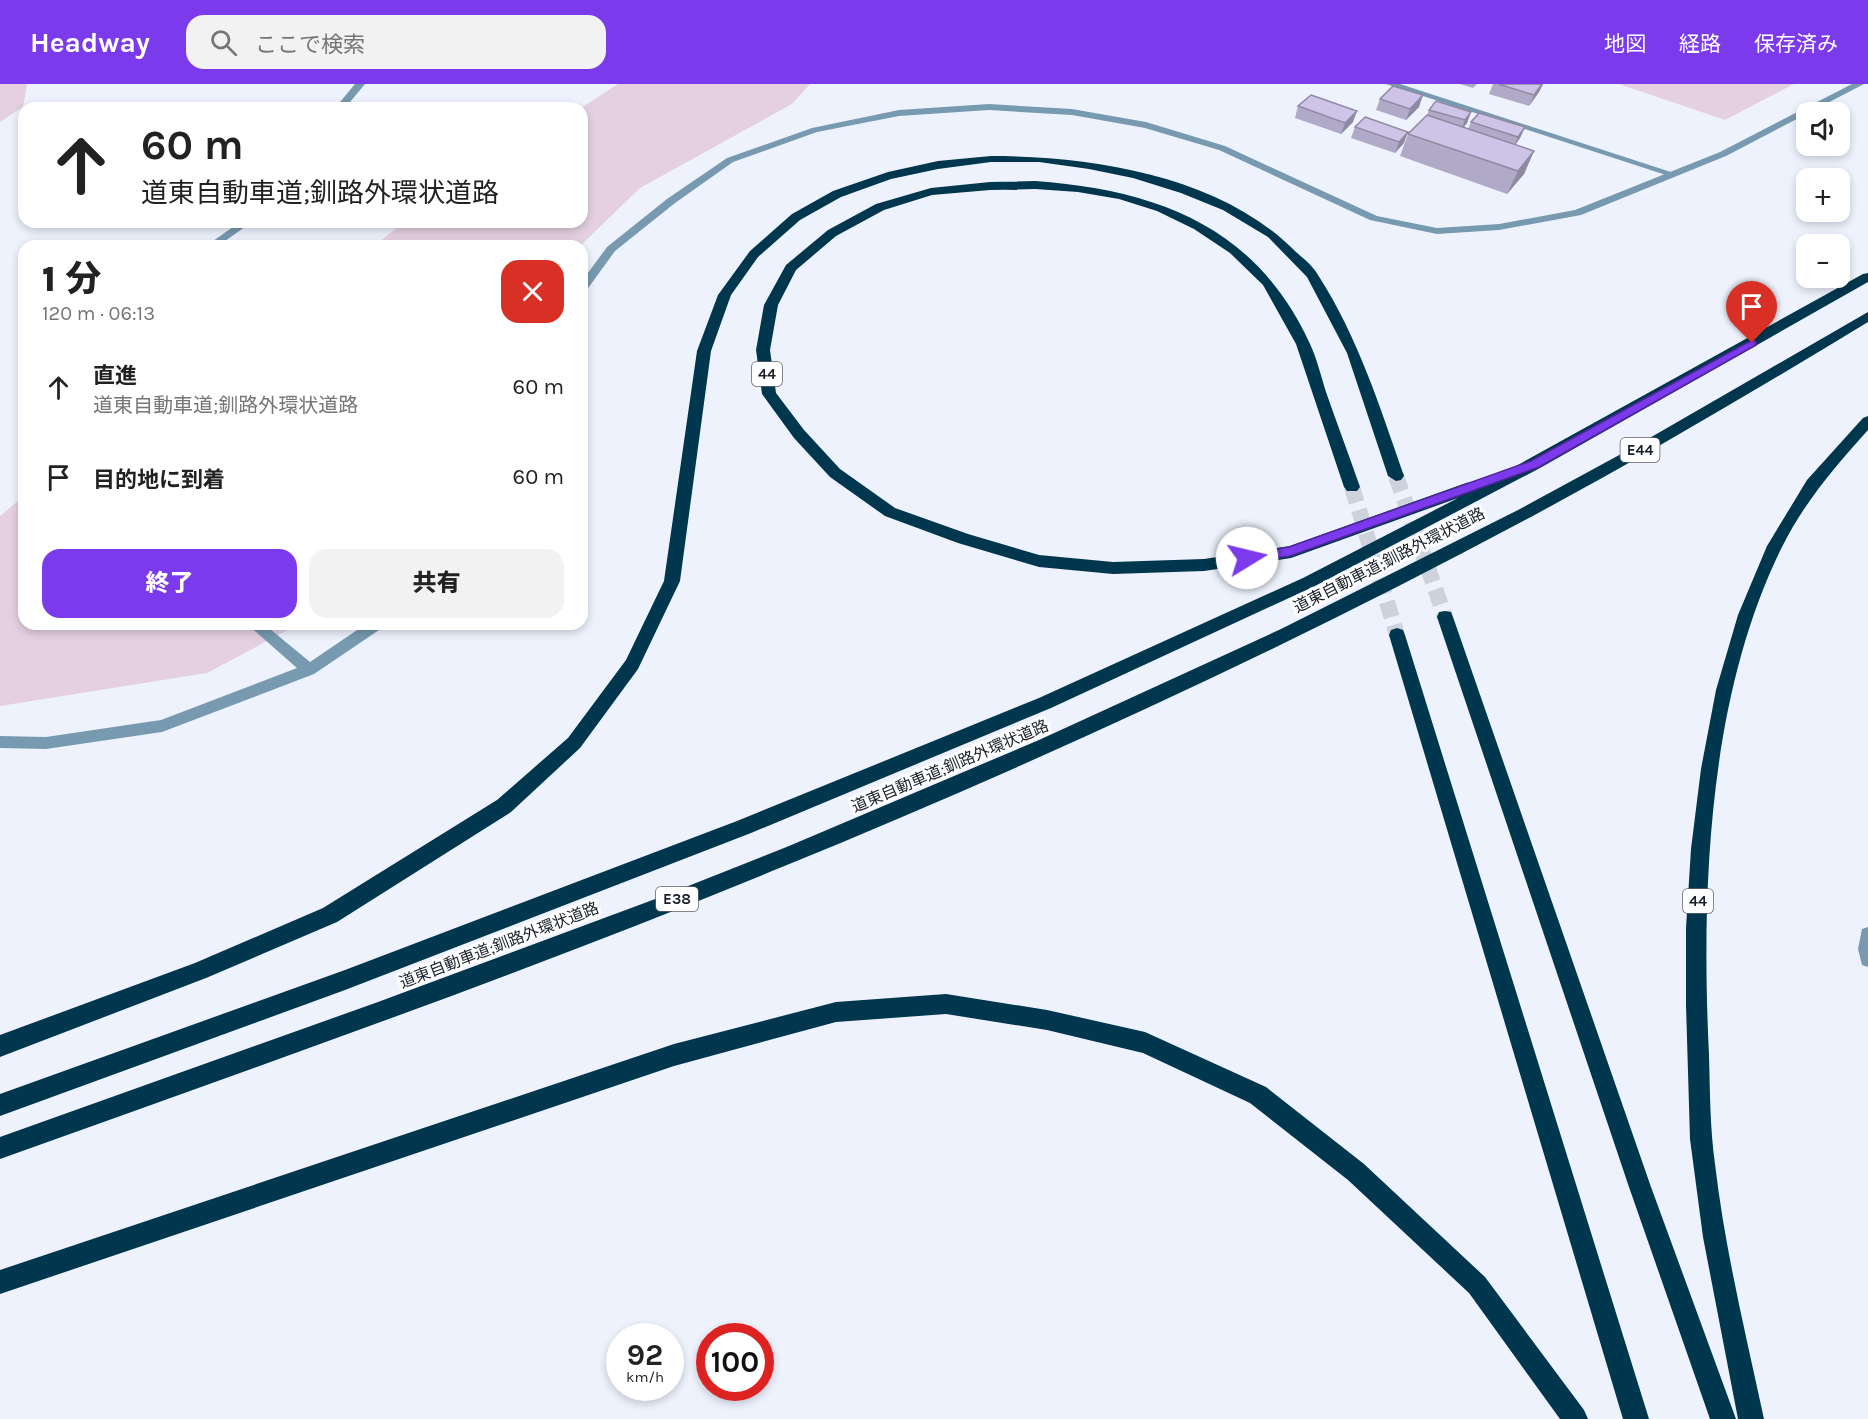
<!DOCTYPE html>
<html lang="ja">
<meta charset="utf-8">
<style>
:root{--surface:#fff;--page:#f2f2f2;--text:#222;--muted:#767676;--accent:#7c3aed}
body{margin:0;font-family:Karla,"Noto Sans JP",sans-serif;background:var(--page);color:var(--text);height:100vh;display:flex;flex-direction:column;font-size:22px;white-space:nowrap}
*{box-sizing:border-box;margin:0}
p{font-size:20px;color:var(--muted)}
.icon{flex:none;width:33px;height:33px;fill:none;stroke:currentColor;stroke-width:2;stroke-linecap:round;stroke-linejoin:round}
.map{position:relative;flex:1;overflow:hidden}
.panel{position:absolute;left:18px;top:156px;width:570px;height:390px;display:flex;flex-direction:column;background:var(--surface);border-radius:18px;box-shadow:0 3px 9px #0003}
.panel>*{flex:none}
.guide{position:absolute;left:18px;top:18px;width:570px;height:126px;border-radius:18px;box-shadow:0 3px 9px #0003;background:#fff;color:var(--text);overflow:hidden}
.controls{position:absolute;left:1796px;top:18px;display:grid;gap:12px}
.controls a{display:grid;place-items:center;width:54px;height:54px;border-radius:12px;background:var(--surface);box-shadow:0 3px 9px #0003;font-size:30px}
.speed{position:absolute;left:606px;top:1239px;display:flex;gap:12px;font-size:30px;font-weight:700;text-align:center}
.speed>*{display:grid;place-content:center;width:78px;height:78px;border-radius:50%;background:var(--surface);box-shadow:0 3px 9px #0003;line-height:1}
.speed small{font-size:15px;font-weight:400}
.speed .limit{border:9px solid #d22;background:#fff;color:#111}
.pin{position:absolute;display:grid;place-items:center;width:51px;height:51px;color:#fff;margin:-62px -26px;border-radius:50% 50% 50% 0;rotate:-45deg;box-shadow:0 0 6px #0007}
.pin .icon{rotate:45deg}
.me{position:absolute;width:66px;margin:-33px;rotate:81deg;stroke-linejoin:round;filter:drop-shadow(0 0 4px #0008)}
.turn{display:flex;align-items:center;gap:21px;height:126px;padding:0 24px;font-size:27px}
.turn .icon{width:78px;height:78px;stroke-width:2.5}
.turn b{display:block;font-size:42px;line-height:51px}
.round{display:grid;place-items:center;flex:none;width:63px;height:63px;border-radius:18px;background:var(--page)}
.headline{display:flex;align-items:center;justify-content:space-between;height:102px;padding:0 24px}
h1{font-size:36px;font-weight:800;line-height:45px}
.cta{display:flex;gap:12px;margin-top:auto;padding:12px 24px}
.cta a{flex:1;height:69px;border-radius:18px;background:var(--accent);color:#fff;font-size:24px;font-weight:800;line-height:69px;text-align:center}
.cta a+a{background:var(--page);color:var(--text)}
ul{padding:0;list-style:none}
li{display:flex;align-items:center;gap:18px;height:90px;padding:0 24px}
li div{flex:1}
li b{display:block;font-size:22px}
li em{font-style:normal}
header{display:flex;align-items:center;gap:36px;box-sizing:border-box;height:84px;padding:0 30px;background:var(--accent);color:#fff}
header strong{font-size:28px}
nav{display:flex;gap:33px;margin-inline-start:auto;font-size:21px}
.search{width:420px;height:54px;background:var(--page);display:flex;align-items:center;gap:15px;box-sizing:border-box;padding:0 21px;border-radius:18px;color:var(--muted);font-size:22px}
.map>svg:first-child{display:block}
.green{fill:#e4d0e1}
.lines{fill:none;stroke-linecap:round;stroke-linejoin:round}
.highway-tunnel{stroke:#cdd2dd;stroke-width:16;stroke-dasharray:16 8;stroke-linecap:butt}
.lane{fill:#779ab0;fill-rule:evenodd}
.street{fill:#779ab0;fill-rule:evenodd}
.highway{fill:#00364e;fill-rule:evenodd}
.wall{fill:#b1a9c8}
.shaded-wall{fill:#9089a2}
.building{fill:#cec4e8;stroke:#9089a2;stroke-width:1.5}
.route{fill:#7c3aed;stroke:#51269a;stroke-width:1.5}
.labels{text-anchor:middle;dominant-baseline:central;stroke-width:6;stroke-linejoin:round;paint-order:stroke}
.shield{fill:#fff;stroke:#5f6268;stroke-width:1.5}
.shield-label{font-size:15px;font-weight:bold;fill:#1a1e28}
.street-label{font-size:16px;fill:#1a1e28;stroke:#fff}
</style>
<header>
<strong>Headway</strong>
<div class="search"><svg class="icon" aria-label="search" viewBox="0 0 24 24"><circle cx="10" cy="10" r="6"/><path d="M15 15l6 6"/></svg>ここで検索</div>
<nav><a>地図</a><a>経路</a><a>保存済み</a></nav>
</header>
<div class="map">
<svg width="1868" height="1335" viewBox="0 0 1868 1335">
<rect width="100%" height="100%" fill="#edf2fd"/>
<path class="green" d="M0,0H27L23,23L0,38Z
M618,0H810L792,20L640,104L580,162H374L404,138H582L581,24Z
M1619,0H1794L1725,36Z
M24,412V540H299L207,589L0,622V432Z"/>
<g class="lines">
<path class="highway-tunnel" d="M1396,392L1445,533
M1352,403L1397,551"/>
<path class="lane" d="M1386,0H1400L1677,90L1669,92Z"/>
<path class="street" d="M355,0H365L345,24H335Z
M1852,0H1864L1726,72L1581,131L1499,146L1437,150L1370,136L1219,66L1145,44L1072,31L989,26L899,32L817,48L733,78L675,119L615,167L586,207L582,208V197L607,163L667,115L727,74L812,44L899,26L989,20L1072,25L1146,38L1225,62L1377,132L1437,144L1499,140L1575,126L1720,68Z
M240,138H252L218,162H206Z
M247,540H264L310,578L366,540H384L382,544L314,590L162,648L46,665L0,664V652L46,653L161,636L297,584Z
M1868,843V883L1862,881L1858,865L1862,845Z"/>
<path class="highway" d="M991,72C1093,72 1222,92 1296,168C1304,175 1313,182 1318,191C1358,253 1380,323 1404,392L1401,396L1396,397L1388,392L1347,269L1307,193L1268,153L1223,126L1181,109L1133,94L1089,85L1039,78H991L938,85L891,95L841,113L800,136L758,173L731,211L711,267L680,497L638,585L580,664L511,728L337,838L206,894L0,973V951L195,879L323,824L497,716L568,654L626,576L664,497L697,267L718,211L750,167L792,130L833,107L888,88L938,77Z
M1035,97C1157,106 1256,142 1310,260C1317,275 1321,292 1326,308C1337,340 1349,371 1360,403L1357,407H1347L1344,403L1296,260L1263,201L1230,169L1194,145L1157,127L1119,115L1078,108L1035,105L990,106L932,111L884,126L836,152L796,186L778,221L770,266L776,309L804,346L840,385L895,424L968,450L1039,471L1113,478L1204,475L1290,462L1466,399L1471,398L1478,403L1863,190L1868,189V198L1540,384L1315,502L1051,624L751,749L345,906L0,1032V1010L345,886L737,737L1039,614L1303,494L1458,414L1291,474L1204,487L1113,490L1039,483L958,459L885,432L830,393L794,354L762,310L756,266L764,221L786,181L828,146L876,120L931,104L990,98Z
M1868,228V238C1756,306 1644,372 1529,434C1287,564 1036,679 782,783C525,889 262,981 0,1075V1053L378,918L658,814L789,762L1039,656L1281,545L1518,426L1634,363Z
M1868,332V346C1835,383 1805,417 1782,463C1708,612 1701,807 1709,971C1710,1008 1710,1044 1715,1080C1725,1166 1746,1251 1764,1335H1738L1703,1153L1690,1055L1686,921V844L1691,765L1701,685L1716,606L1738,531L1767,462L1807,396L1863,334Z
M1445,527L1451,528L1453,533L1651,1103L1736,1335H1710L1629,1103L1437,533L1439,528Z
M1397,544L1403,546L1405,551L1649,1335H1623L1389,551L1391,546Z
M946,910L1047,926L1145,948L1266,1003L1364,1080L1485,1193L1584,1326L1588,1335H1560L1469,1209L1348,1096L1250,1019L1143,969L1047,946L946,930L836,938L674,982L0,1210V1186L674,960L836,918Z"/>
</g>
<path class="wall" d="M1460,0H1477L1473,4Z
M1493,0H1543L1539,8L1529,22L1489,10Z
M1380,15L1419,23L1406,36L1376,26Z
M1436,17L1471,28L1467,39L1463,44L1468,45L1471,38L1479,29L1525,43L1520,54L1515,61L1534,67L1524,90L1507,110L1400,72L1408,50L1427,31L1429,26Z
M1298,22L1353,38L1341,50L1295,34Z
M1355,43L1404,59L1395,69L1351,54Z"/>
<path class="shaded-wall" d="M1542,0H1543L1539,8L1529,22L1534,11Z
M1423,11L1419,23L1406,36L1410,25Z
M1357,27L1353,38L1341,50L1345,39Z
M1471,28L1467,39L1460,48L1465,36Z
M1525,43L1520,54L1513,64L1518,53Z
M1408,48L1404,59L1395,69L1399,58Z
M1534,67L1524,90L1507,110L1518,87Z"/>
<path class="building" d="M1498,0H1542L1534,11Z
M1393,2L1423,11L1410,25L1380,15Z
M1311,11L1357,27L1345,39L1298,22Z
M1436,17L1471,28L1465,36L1429,26Z
M1479,29L1525,43L1518,53L1471,38Z
M1427,31L1534,67L1518,87L1408,50Z
M1365,33L1408,48L1399,58L1355,43Z"/>
<path class="route" d="M1752,256L1756,257V261L1539,383L1290,472L1247,479L1241,474L1247,470L1289,463L1531,377Z"/>
<g class="labels">
<g class="shield">
<rect x="752" y="278" width="30" height="24" rx="4.5"/>
<rect x="1620.5" y="354" width="39" height="24" rx="4.5"/>
<rect x="656" y="803" width="42" height="24" rx="4.5"/>
<rect x="1683" y="805" width="30" height="24" rx="4.5"/>
</g>
<g class="shield-label">
<text x="767" y="290">44</text>
<text x="1640" y="366">E44</text>
<text x="677" y="815">E38</text>
<text x="1698" y="817">44</text>
</g>
<g class="street-label">
<text transform="translate(1389 476) rotate(-27)">道東自動車道;釧路外環状道路</text>
<text transform="translate(950 682) rotate(-23)">道東自動車道;釧路外環状道路</text>
<text transform="translate(499 861) rotate(-21)">道東自動車道;釧路外環状道路</text>
</g>
</g>
</svg>
<div class="controls">
<a><svg class="icon" aria-label="sound" viewBox="0 0 24 24"><path d="M4 9h4l5-4v14l-5-4H4zM17 9q2 3 0 6"/></svg></a>
<a>+</a>
<a>−</a>
</div>
<div class="speed"><div>92<small>km/h</small></div><div class="limit">100</div></div>
<div class="pin" style="left:1752px;top:259px;background:#d93025"><svg class="icon" aria-label="arrive" viewBox="0 0 24 24"><path d="M6 21V4h12l-3 4 3 4H6"/></svg></div>
<svg class="me" style="left:1247px;top:474px" viewBox="-20 -20 40 40"><circle r="19" fill="#fff"/><path d="M0-13L10 11 0 6-10 11z" fill="#7c3aed"/></svg>
<div class="guide">
<div class="turn"><svg class="icon" aria-label="ahead" viewBox="0 0 24 24"><path d="M12 20V5M6 11l6-6 6 6"/></svg><div><b>60 m</b>道東自動車道;釧路外環状道路</div></div>
</div>
<section class="panel">
<div class="headline"><div><h1>1 分</h1><p>120 m · 06:13</p></div><a class="round" style="background:#d93025;color:#fff"><svg class="icon" aria-label="close" viewBox="0 0 24 24"><path d="M6 6l12 12M18 6L6 18"/></svg></a></div>
<ul>
<li><svg class="icon" aria-label="ahead" viewBox="0 0 24 24"><path d="M12 20V5M6 11l6-6 6 6"/></svg><div><b>直進</b><p>道東自動車道;釧路外環状道路</p></div><em>60 m</em></li>
<li><svg class="icon" aria-label="arrive" viewBox="0 0 24 24"><path d="M6 21V4h12l-3 4 3 4H6"/></svg><div><b>目的地に到着</b></div><em>60 m</em></li>
</ul>
<div class="cta"><a>終了</a><a>共有</a></div>
</section>
</div>
